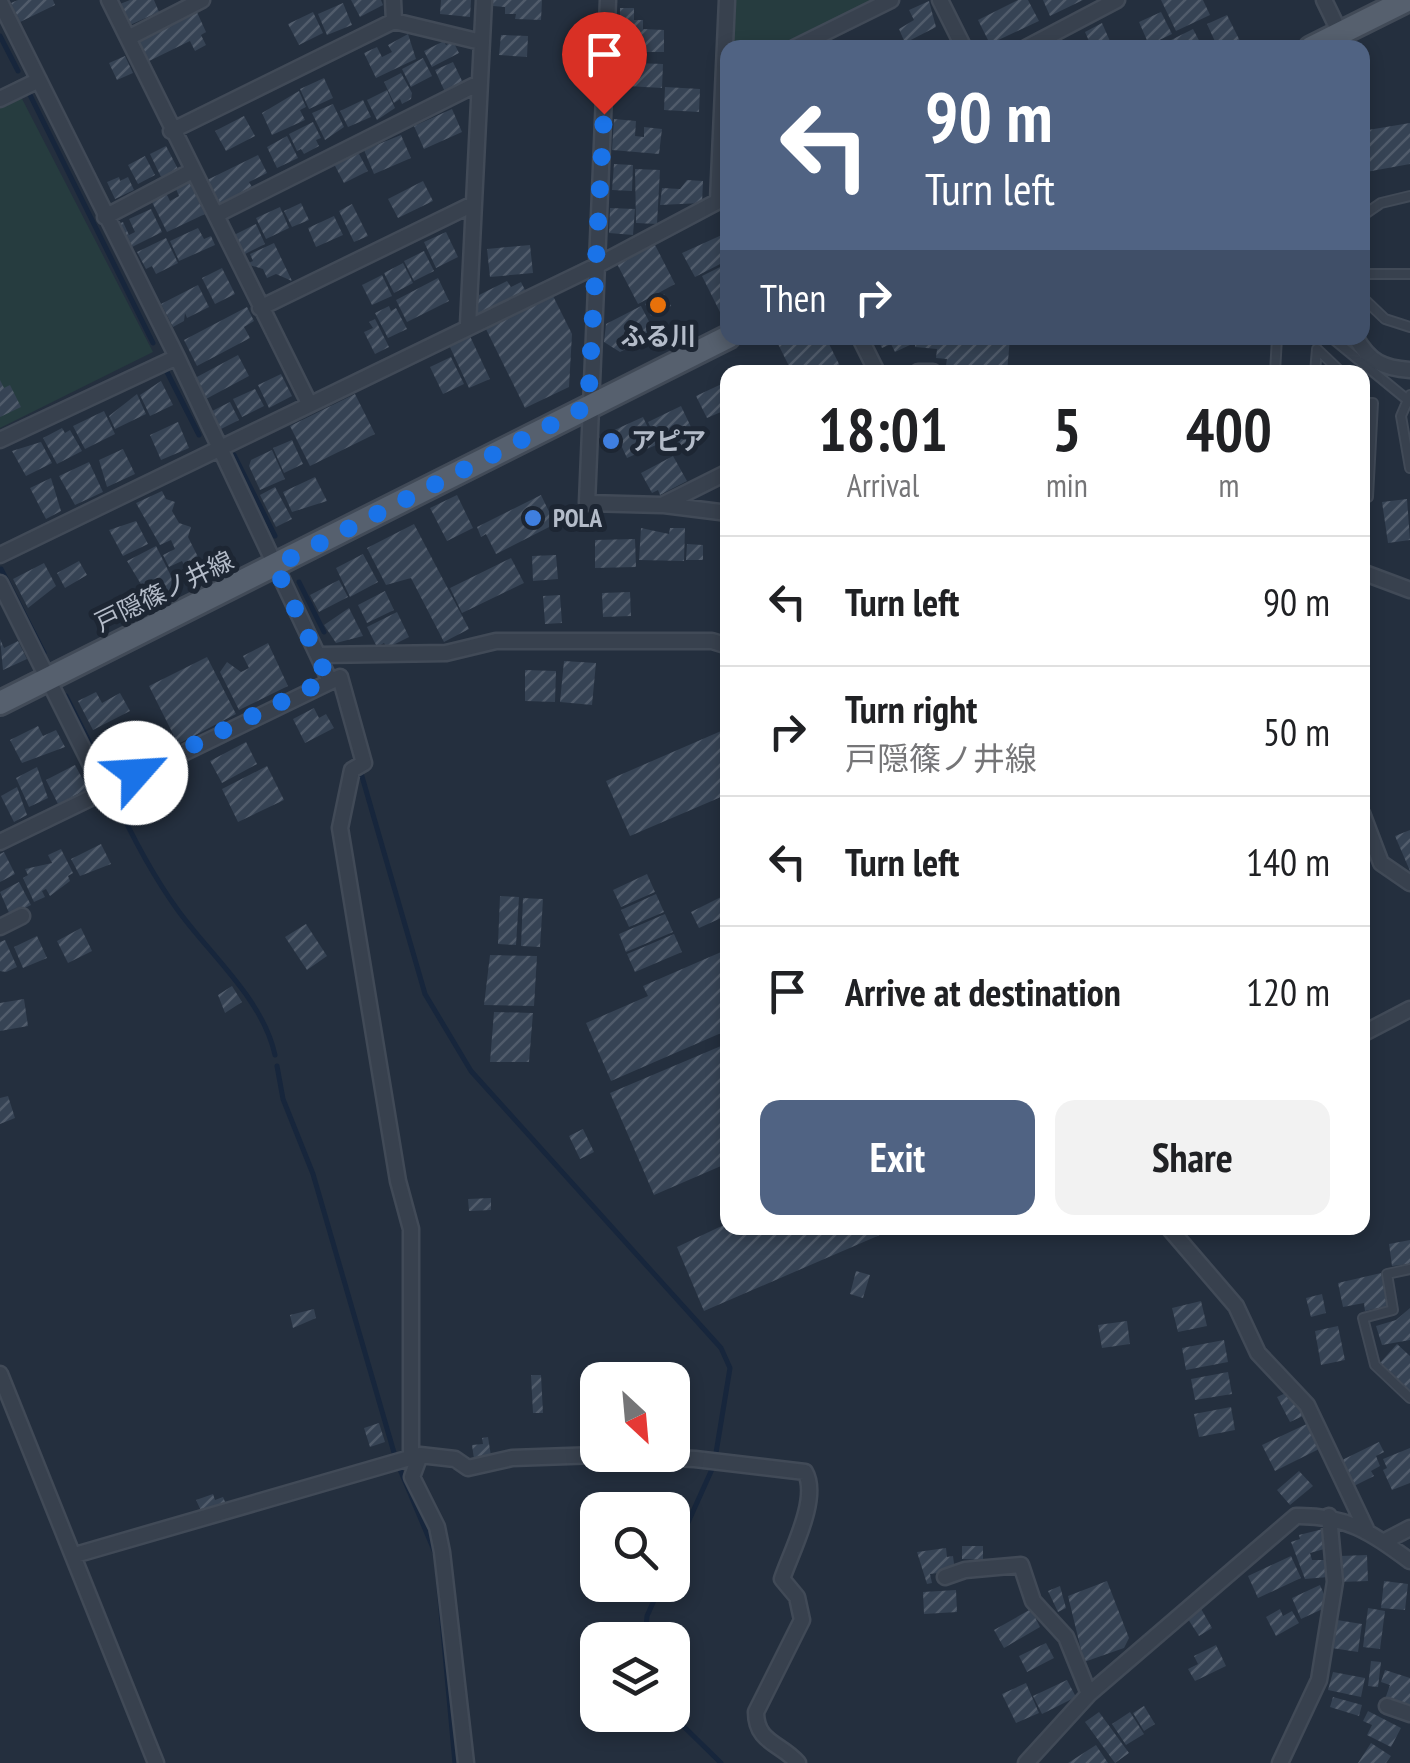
<!DOCTYPE html>
<meta charset="utf-8">
<style>
:root{--surface:#fff;--page:#f2f2f2;--text:#202124;--muted:#757577;--line:#e0e0e0;--accent:#506383}
body{margin:0;font-family:"PT Sans Narrow","Noto Sans JP",sans-serif;background:var(--page);color:var(--text);height:100vh;display:flex;flex-direction:column;font-size:38px;white-space:nowrap}
*{box-sizing:border-box;margin:0}
p{font-size:32px;color:var(--muted)}
.icon{flex:none;width:55px;height:55px;fill:none;stroke:currentColor;stroke-width:2;stroke-linecap:round;stroke-linejoin:round}
.map{position:relative;flex:1;overflow:hidden}
.side{position:absolute;left:720px;top:365px;width:650px;height:870px;display:flex;flex-direction:column;background:var(--surface);border-radius:20px;box-shadow:0 5px 15px #0003}
.side>*{flex:none}
.banner{position:absolute;left:720px;top:40px;width:650px;height:305px;border-radius:20px;box-shadow:0 5px 15px #0003;background:#506383;color:#fff;overflow:hidden}
.needle{width:65px;rotate:154deg}
.controls{position:absolute;left:580px;top:1362px;display:grid;gap:20px}
.controls a{display:grid;place-items:center;width:110px;height:110px;border-radius:20px;background:var(--surface);box-shadow:0 5px 15px #0003;font-size:50px}
.pin{position:absolute;display:grid;place-items:center;width:85px;height:85px;color:#fff;margin:-102px -42px;border-radius:50% 50% 50% 0;rotate:-45deg;box-shadow:0 0 10px #0007}
.pin .icon{rotate:45deg}
.me{position:absolute;width:110px;margin:-55px;rotate:64deg;stroke-linejoin:round;filter:drop-shadow(0 0 8px #0008)}
.turn{display:flex;align-items:center;gap:35px;height:210px;padding:0 40px;font-size:45px}
.turn .icon{width:130px;height:130px;stroke-width:2.5}
.turn b{display:block;font-size:70px;line-height:85px}
.then{display:flex;align-items:center;height:95px;padding:0 40px;background:#0003;gap:20px;font-size:38px}
.eta{display:flex;justify-content:space-evenly;align-items:center;height:170px;text-align:center}
.eta b{font-size:60px;font-weight:700;line-height:70px}
.button{display:flex;gap:20px;margin-top:auto;padding:20px 40px}
.button a{flex:1;height:115px;border-radius:20px;background:var(--accent);color:#fff;font-size:40px;font-weight:700;line-height:115px;text-align:center}
.button a+a{background:var(--page);color:var(--text)}
ul{padding:0;list-style:none}
li{display:flex;align-items:center;gap:30px;height:130px;padding:0 40px;border-top:2px solid var(--line)}
li div{flex:1}
li b{display:block;font-size:38px}
li em{font-style:normal}
.map>svg:first-child{display:block}
.park{fill:#263c3f}
.lines{fill:none;stroke-linecap:round;stroke-linejoin:round}
.stream{stroke:#17263c;stroke-width:5}
.building{fill:url(#building-hatch)}
.lane-casing{stroke:#414a57;stroke-width:12}
.street-casing{stroke:#414a57;stroke-width:19}
.primary-casing{stroke:#414a57;stroke-width:28}
.lane{stroke:#38414e;stroke-width:8}
.street{stroke:#38414e;stroke-width:14}
.primary{stroke:#56606e;stroke-width:22}
.route{stroke:#1a73e8;stroke-width:18;stroke-dasharray:0 32.4}
.food-dot{fill:#e8710a;stroke:#1d2633;stroke-width:4}
.shop-dot{fill:#3f7fe0;stroke:#1d2633;stroke-width:4}
.labels{text-anchor:middle;dominant-baseline:central;stroke-width:10;stroke-linejoin:round;paint-order:stroke}
.poi-label{font-size:25px;font-weight:bold;fill:#b4bcc9;stroke:#1d2633;text-anchor:start}
.street-label{font-size:25px;fill:#b4bcc9;stroke:#1d2633}
</style>
<div class="map">
<svg width="1410" height="1763" viewBox="0 0 1410 1763">
<defs>
<pattern id="building-hatch" width="6" height="6" patternUnits="userSpaceOnUse" patternTransform="scale(2.5)"><rect width="6" height="6" fill="#364354"/><path d="M-1 1l2-2M0 6l6-6M5 7l2-2" fill="none" stroke="#515c6b"/></pattern>
</defs>
<rect width="100%" height="100%" fill="#242f3e"/>
<path class="park" d="M735,0H877L783,47L733,48Z
M19,93L153,352L0,428V103Z"/>
<g class="lines">
<path class="stream" d="M0,36L18,71
M29,93L153,343
M165,368L199,435
M234,455L275,536
M1,569L44,653
M299,582L324,632
M336,687L340,703
M66,696L106,775
M361,773L425,994L471,1071L721,1348L730,1368L715,1459
M113,795C131,834 151,873 177,909C209,954 263,999 275,1055
M277,1066L283,1099L313,1174L395,1456
M399,1467L436,1555L455,1763
M672,1558L713,1467
M645,1640L647,1616L661,1585
M672,1715L721,1763"/>
</g>
<path class="building" d="M18,0H53L55,5L20,22L11,3Z
M130,0H154L159,12L130,25L120,4Z
M351,0H381L383,5L360,17Z
M441,0H471L470,17L440,14Z
M493,0H542L541,20L515,19L516,14H505V7L493,6Z
M1018,0H1028L1039,21L990,44L978,20Z
M1043,0H1083L1050,16Z
M1161,0H1203L1210,15L1176,31Z
M929,1L936,27L905,43L899,29L914,20L909,10Z
M343,3L352,25L327,35L318,14Z
M620,8H634V20H643V29L664,30V52H634V45L626,44L627,34H620Z
M196,10L206,32L201,35L206,45L195,51L190,41L145,63L134,40Z
M313,12L323,33L299,45L288,24Z
M1161,12L1172,34L1149,45L1139,22Z
M1227,15L1241,43L1218,48L1207,24Z
M1102,23L1113,48H1092L1085,32Z
M1193,29L1203,48H1175L1171,40Z
M408,34L416,59L376,78L364,53L377,47L382,57L392,52L388,45Z
M501,35L528,36L527,57L499,55Z
M444,41L446,45L453,41L459,53L432,67L424,51Z
M125,56L133,73L117,80L109,63Z
M423,58L432,76L411,87L402,69Z
M453,62L463,83L445,92L435,70Z
M636,63L663,64L662,88L627,86L628,67H635Z
M401,73L412,93L411,99L402,104L400,99L394,103L384,82Z
M324,78L333,98L309,109L300,89Z
M665,87L700,89L699,112L664,110Z
M387,90L395,108L377,120L367,100Z
M299,91L306,107L300,110L305,120L272,135L262,113Z
M363,100L371,117L348,127L340,111Z
M333,104L344,127L325,140L312,113Z
M452,109L462,132L424,149L414,126Z
M244,116L255,136L226,151L215,131Z
M614,119L636,121L635,136L644,137V127L662,129L659,154L612,150Z
M313,122L321,138L316,140L319,146L304,154L301,149L297,151L289,134Z
M1410,123V164L1366,172L1362,131Z
M401,135L411,158L374,174L364,150Z
M287,136L298,158L277,168L267,147Z
M166,146L178,169L161,177L150,154Z
M358,152L368,171L344,183L334,164Z
M258,155L267,173L249,182L252,187L217,205L205,181Z
M145,156L155,175L138,184L128,165Z
M614,164L633,165L632,191L612,190Z
M635,169L660,170L657,224L636,223Z
M119,177L120,181L128,177L134,190L115,199L107,182Z
M687,180L703,181L702,203L660,205L662,188L680,189Z
M423,181L433,201L398,218L388,199Z
M190,182L205,214L167,232L151,200L166,193L170,201L179,196L176,189Z
M301,203L309,220L292,227L284,211Z
M352,204L368,236L354,242L339,211Z
M280,207L289,228L266,239L256,218Z
M610,208L635,209L633,235L609,233Z
M151,209L162,232L130,248L127,241L122,243L114,226L123,222L129,235L135,232L129,219Z
M334,216L343,235L316,247L308,228Z
M256,224L265,244L241,256L232,236Z
M198,228L204,239L211,236L215,245L179,261L170,241Z
M446,232L458,257L436,268L424,242Z
M724,234L728,260L695,277L682,253Z
M166,238L178,263L156,274L152,266L146,269L137,252Z
M274,243L292,281L276,274L267,278L263,269L246,264L253,261L250,254Z
M654,243L675,284L638,304L616,262Z
M530,245L533,273L490,277L487,249Z
M424,251L434,271L414,281L404,261Z
M403,263L413,283L394,293L384,273Z
M728,263V308L720,312L702,276Z
M222,268L235,294L215,304L202,278Z
M382,275L392,296L372,305L362,285Z
M438,278L449,301L407,322L396,300Z
M507,281L511,287L521,282L526,292L476,316L479,295Z
M198,285L209,307L187,318L185,313L184,321L173,327L161,304Z
M552,294L572,334L569,387L525,408L485,327Z
M664,294L671,306L651,316L645,304Z
M389,306L391,311L396,308L407,329L388,338L375,313Z
M641,306L655,333L620,352L604,342L606,324Z
M247,307L254,321L244,327L250,338L197,366L184,340Z
M375,319L389,347L375,354L364,332L373,328L369,322Z
M469,334L490,379L469,388L448,343Z
M775,338H826L843,372H792Z
M877,338H906L910,345L895,352L891,344L882,348Z
M915,338H1010L1007,372L946,365L947,359L936,358L937,349L915,347Z
M238,355L249,376L206,399L195,378Z
M451,357L464,384L443,394L430,367Z
M281,374L292,396L269,408L258,385Z
M0,380L4,388L10,385L21,407L0,417Z
M161,381L173,405L150,416L140,395Z
M728,381V409L707,418L696,396Z
M255,389L264,406L242,417L233,399Z
M137,394L146,414L115,429L109,416Z
M355,394L375,434L310,466L290,426Z
M230,402L239,420L217,431L208,413Z
M681,406L691,427L658,443L648,422Z
M104,411L115,434L85,449L73,426Z
M643,417L656,445L627,458L621,445L606,452L599,437Z
M178,422L189,448L161,460L150,435Z
M697,427L703,440L674,455L668,442Z
M62,428L65,433L70,430L82,451L57,464L43,438Z
M292,440L303,464L284,473L273,448Z
M41,442L52,463L26,476L12,451Z
M123,449L135,474L107,487L99,460Z
M272,450L285,479L260,490L249,466L251,460Z
M673,456L687,481L660,495L658,490L652,493L641,473Z
M89,462L103,492L75,505L59,476Z
M315,477L327,501L292,512L283,492Z
M51,478L61,511L46,519L30,488Z
M275,487L292,519L276,527L260,495Z
M162,491L166,499L175,502L172,511L179,523L191,527L188,537L199,559L185,567L182,561L169,567L163,555L175,549L171,540L160,545L136,503Z
M457,495L473,528L447,541L430,508Z
M541,495L555,524L496,554L486,534L481,537L477,527Z
M1407,499L1410,540L1388,543L1382,502Z
M136,521L148,544L123,556L109,530Z
M414,524L469,629L444,642L411,578L386,585L367,548Z
M641,528L669,534L670,528H685L684,561L639,560Z
M635,539L636,567L595,568V540Z
M687,544L703,545V560H686Z
M156,546L177,588L165,594L155,585L145,591L127,561Z
M363,554L378,582L350,597L336,568Z
M556,555L558,579L533,581L532,556Z
M511,558L524,583L462,613L450,588Z
M79,561L87,575L65,588L57,573Z
M44,563L56,586L28,608L13,579Z
M339,580L348,597L319,612L310,595Z
M385,591L394,610L367,623L358,605Z
M630,592L631,616L603,617L602,593Z
M560,595L562,623L545,624L543,596Z
M349,608L363,636L336,643L324,625Z
M397,612L409,637L387,648L384,643L377,647L367,627Z
M0,639L4,648L18,641L27,659L3,670Z
M268,643L288,686L239,710L220,672L227,662L241,672L249,668L243,656Z
M207,657L236,714L178,744L149,686Z
M564,661L596,663L592,705L560,702Z
M525,670L556,671L555,702L525,701Z
M96,692L102,703L120,693L130,711L93,730L78,701Z
M314,708L319,718L326,714L334,728L305,743L293,719Z
M38,726L43,736L56,730L65,747L22,763L10,740Z
M154,726L166,750L135,765L123,742Z
M728,728V794L630,836L606,781Z
M246,742L257,764L222,783L210,761Z
M75,765L88,789L58,804L46,780Z
M267,766L284,800L238,822L222,789Z
M37,767L48,798L29,807L16,778Z
M17,787L27,815L14,822L1,796Z
M1410,830V871L1395,836Z
M101,844L111,864L80,876L71,859Z
M61,849L73,873L68,876L70,881L50,896L46,889L42,891L45,897L34,902L23,878L28,875L25,869L52,863L48,855Z
M4,852L15,874L0,882V854Z
M647,874L655,892L621,907L613,890Z
M19,882L31,905L10,915L0,892Z
M656,894L664,912L629,927L621,910Z
M500,896L519,897L516,945L498,944Z
M723,896L728,915L699,928L691,912Z
M523,898L543,899L540,947L521,946Z
M665,914L673,932L626,952L619,934Z
M306,924L327,956L307,970L285,937Z
M81,928L92,951L68,963L57,941Z
M674,934L682,952L635,972L627,954Z
M37,936L47,958L23,968L14,947Z
M5,940L17,967L6,972L0,971V942Z
M728,949V1030L611,1081L586,1023L648,996L643,986Z
M490,955L537,956L534,1006L484,1005Z
M232,986L242,1002L225,1013L218,995Z
M24,999L28,1026L0,1031V1003Z
M494,1012L533,1013L529,1062H490Z
M728,1043V1163L654,1195L610,1093Z
M8,1096L15,1118L0,1124V1098Z
M583,1129L594,1152L580,1159L569,1136Z
M491,1198V1210L469,1211L468,1199Z
M728,1223V1228H896L704,1311L677,1247Z
M1410,1240V1264L1392,1266L1389,1244Z
M856,1271L870,1275L863,1298L850,1294Z
M1381,1273L1388,1306L1365,1311L1364,1303L1343,1307L1338,1283Z
M1322,1294L1326,1313L1311,1317L1306,1298Z
M1201,1301L1207,1326L1178,1332L1172,1308Z
M1410,1308V1340L1382,1345L1376,1326L1396,1320Z
M314,1309L316,1318L293,1328L290,1315Z
M1127,1321L1130,1344L1102,1348L1098,1325Z
M1338,1326L1345,1360L1321,1365L1315,1331Z
M1224,1340L1228,1362L1186,1370L1182,1348Z
M1397,1344L1410,1356V1391L1379,1364Z
M1228,1372L1232,1394L1195,1400L1191,1379Z
M531,1375H541L543,1413H533Z
M1290,1391L1303,1416L1290,1422L1277,1397Z
M1231,1407L1235,1430L1199,1437L1194,1414Z
M379,1423L385,1442L370,1447L364,1428Z
M1309,1423L1321,1448L1275,1471L1262,1445Z
M488,1437L491,1456L474,1459L472,1445L483,1444L482,1438Z
M1379,1442L1384,1452L1376,1456L1380,1466L1371,1471L1374,1476L1352,1487L1340,1461Z
M1410,1448V1483L1392,1490L1383,1470L1387,1468L1383,1459Z
M1299,1471L1313,1486L1290,1505L1277,1490Z
M213,1494L215,1500L223,1497L226,1504L202,1513L196,1500Z
M1323,1529L1328,1548L1310,1553L1312,1560H1329L1328,1577L1305,1579L1291,1542L1300,1539L1299,1535Z
M962,1546H983V1560L962,1559Z
M946,1548L947,1557L953,1556L955,1571L930,1574L932,1583L927,1584L917,1552Z
M1367,1555L1368,1581L1340,1582V1556Z
M1291,1556L1301,1578L1258,1598L1248,1576Z
M1107,1581L1129,1638L1124,1648L1084,1662L1068,1596Z
M1384,1581L1408,1584L1405,1610L1381,1608Z
M1320,1585L1329,1606L1301,1619L1292,1598Z
M1060,1586L1066,1608L1058,1612L1048,1591Z
M956,1590L957,1612L924,1614L923,1592Z
M1200,1607L1212,1628L1199,1636L1186,1616Z
M1368,1608L1385,1611L1380,1649L1363,1647Z
M1031,1609L1040,1627L1004,1648L994,1630Z
M1280,1609L1283,1616L1292,1611L1299,1623L1276,1636L1266,1617Z
M1337,1620L1362,1624L1358,1652L1332,1648Z
M1046,1643L1054,1658L1027,1672L1019,1656Z
M1216,1645L1226,1666L1195,1681L1188,1669L1198,1664L1194,1656Z
M1371,1661L1381,1662L1378,1687L1368,1686Z
M1385,1670L1410,1678V1707L1385,1699L1390,1685L1381,1682Z
M1333,1672L1365,1678L1361,1697L1328,1690Z
M1067,1680L1076,1697L1042,1714L1033,1696Z
M1026,1683L1039,1713L1016,1723L1002,1694Z
M1333,1697L1362,1705L1359,1716L1330,1707Z
M1144,1706L1155,1724L1144,1731L1133,1713Z
M1368,1711L1401,1728L1391,1747L1367,1735L1372,1725L1363,1721Z
M1099,1712L1129,1753L1115,1763L1085,1722Z
M1130,1712L1144,1734L1126,1745L1112,1724Z
M1371,1743L1391,1756L1386,1763H1358Z
M1096,1745L1108,1763H1068Z"/>
<g class="lines">
<defs>
<path id="lane" d="M1362,216L1381,203L1410,196
M1362,274H1410
M1362,297L1385,319L1410,327
M1332,338L1410,402
M1275,372L1277,338
M1315,372L1317,349L1341,372
M1410,395L1401,416L1410,468
M1362,403H1373L1368,497L1362,499
M1410,1269L1387,1274L1393,1310L1363,1318L1375,1365L1410,1398"/>
<path id="street" d="M109,0L309,403
M393,0L394,21
M608,0L587,503L662,505L728,472
M940,0L964,48
M1324,0L1340,33
M0,2L177,357L329,679
M128,38L202,0
M794,48L891,0
M1026,48L1117,0
M0,99L39,80
M171,131L394,21L481,42
M718,201L727,0
M216,215L479,83
M105,217L192,171
M260,308L473,204
M468,325L484,0
M860,338L877,372
M1356,338C1370,362 1383,368 1410,370
M918,372H933
M0,440L177,357
M664,505L728,513
M0,555L598,265L728,196
M1362,572L1410,590
M0,583L103,789
M320,655L446,653L496,641H712L728,646
M1362,813L1381,863L1410,883
M0,842L340,677L364,763L352,770L340,828L398,1181L411,1229V1456
M0,927L22,916
M1362,1034L1410,1009
M1169,1228L1236,1306L1258,1353L1307,1405L1366,1529
M0,1374L156,1763
M420,1455L455,1459L468,1468L512,1458L598,1455
M602,1455L695,1459L805,1472C820,1498 791,1552 782,1579L797,1597L802,1620L756,1712C756,1743 781,1743 798,1763
M1383,1542L1410,1528
M75,1555L420,1455L412,1477L437,1527L442,1552L466,1763
M945,1577L965,1570L1021,1565L1033,1601L1066,1637L1089,1694
M1387,1706L1410,1714
M1026,1763L1089,1694L1296,1516C1347,1515 1370,1532 1410,1561
M1280,1763L1319,1680L1335,1582L1329,1516"/>
<path id="primary" d="M1311,48L1407,0
M0,703L728,337"/>
</defs>
<use href="#lane" class="lane-casing"/>
<use href="#street" class="street-casing"/>
<use href="#primary" class="primary-casing"/>
<use href="#lane" class="lane"/>
<use href="#street" class="street"/>
<use href="#primary" class="primary"/>
</g>
<g class="lines">
<path class="route" d="M136,773L328,679L275,566L588,406L604,114"/>
</g>
<circle class="food-dot" cx="658" cy="305" r="10"/>
<g class="shop-dot">
<circle cx="611" cy="441" r="10"/>
<circle cx="533" cy="518" r="10"/>
</g>
<g class="labels">
<g class="poi-label">
<text x="658" y="336" text-anchor="middle">ふる川</text>
<text x="631" y="441">アピア</text>
<text x="553" y="518">POLA</text>
</g>
<g class="street-label">
<text transform="translate(164 591) rotate(-26)">戸隠篠ノ井線</text>
</g>
</g>
</svg>
<div class="controls">
<a><svg class="needle" viewBox="-14 -14 28 28"><path d="M0-13l5 13h-10z" fill="#e53935"/><path d="M0 13l5-13h-10z" fill="#757577"/></svg></a>
<a><svg class="icon" aria-label="search" viewBox="0 0 24 24"><circle cx="10" cy="10" r="6"/><path d="M15 15l6 6"/></svg></a>
<a><svg class="icon" aria-label="layers" viewBox="0 0 24 24"><path d="M12 4l9 5-9 5-9-5zM3 14l9 5 9-5"/></svg></a>
</div>
<div class="pin" style="left:604px;top:114px;background:#d93025"><svg class="icon" aria-label="arrive" viewBox="0 0 24 24"><path d="M6 21V4h12l-3 4 3 4H6"/></svg></div>
<svg class="me" style="left:136px;top:773px" viewBox="-20 -20 40 40"><circle r="19" fill="#fff"/><path d="M0-13L10 11 0 6-10 11z" fill="#1a73e8"/></svg>
<div class="banner">
<div class="turn"><svg class="icon" aria-label="left" viewBox="0 0 24 24"><path d="M17 20v-9H6M10 6l-5 5 5 5"/></svg><div><b>90 m</b>Turn left</div></div>
<div class="then">Then<svg class="icon" aria-label="right" viewBox="0 0 24 24"><path d="M7 20v-9h11M14 6l5 5-5 5"/></svg></div>
</div>
<section class="side">
<div class="eta">
<div><b>18:01</b><p>Arrival</p></div>
<div><b>5</b><p>min</p></div>
<div><b>400</b><p>m</p></div>
</div>
<ul>
<li><svg class="icon" aria-label="left" viewBox="0 0 24 24"><path d="M17 20v-9H6M10 6l-5 5 5 5"/></svg><div><b>Turn left</b></div><em>90 m</em></li>
<li><svg class="icon" aria-label="right" viewBox="0 0 24 24"><path d="M7 20v-9h11M14 6l5 5-5 5"/></svg><div><b>Turn right</b><p>戸隠篠ノ井線</p></div><em>50 m</em></li>
<li><svg class="icon" aria-label="left" viewBox="0 0 24 24"><path d="M17 20v-9H6M10 6l-5 5 5 5"/></svg><div><b>Turn left</b></div><em>140 m</em></li>
<li><svg class="icon" aria-label="arrive" viewBox="0 0 24 24"><path d="M6 21V4h12l-3 4 3 4H6"/></svg><div><b>Arrive at destination</b></div><em>120 m</em></li>
</ul>
<div class="button"><a>Exit</a><a>Share</a></div>
</section>
</div>
